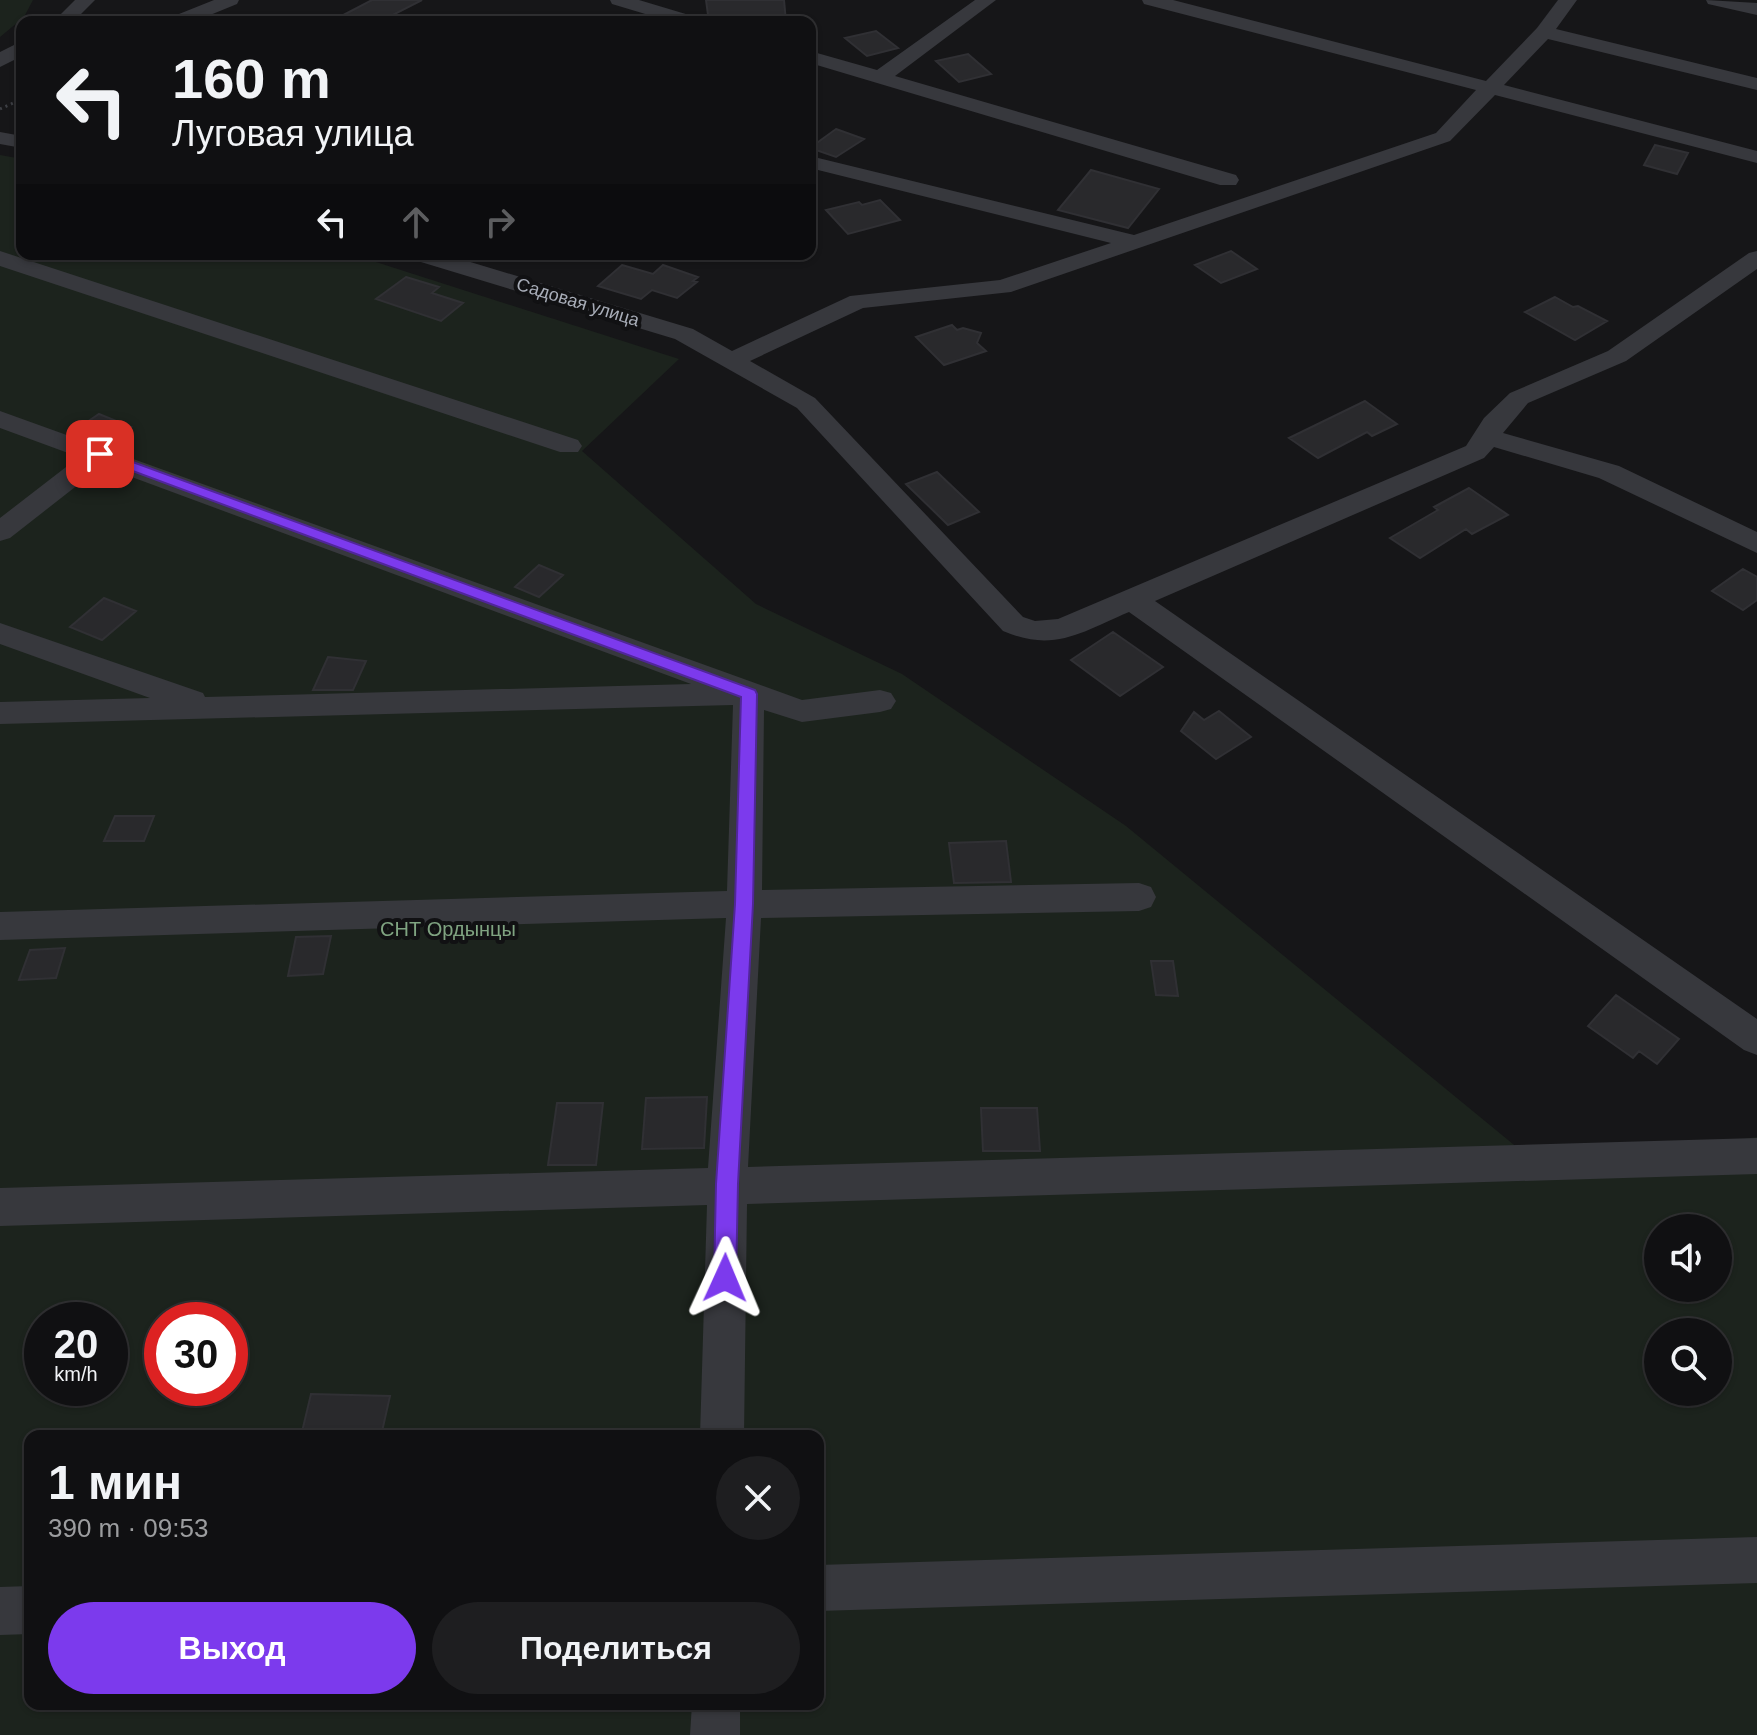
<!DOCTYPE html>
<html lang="ru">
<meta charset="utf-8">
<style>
:root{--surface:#101012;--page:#1e1e20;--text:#f1f3f6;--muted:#9c9d9f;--line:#303032;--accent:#7c3aed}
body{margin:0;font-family:Arial,sans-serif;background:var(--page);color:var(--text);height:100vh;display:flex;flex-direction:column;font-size:30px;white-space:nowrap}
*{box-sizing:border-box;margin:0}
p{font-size:26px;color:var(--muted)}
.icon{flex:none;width:44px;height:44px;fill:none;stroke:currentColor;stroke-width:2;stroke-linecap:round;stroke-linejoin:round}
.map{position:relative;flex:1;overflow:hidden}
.drawer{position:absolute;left:24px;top:1430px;width:800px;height:280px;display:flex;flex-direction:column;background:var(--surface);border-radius:16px;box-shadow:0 2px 6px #0004,0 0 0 2px var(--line)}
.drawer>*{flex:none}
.top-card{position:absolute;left:16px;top:16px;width:800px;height:244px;border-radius:16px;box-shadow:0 2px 6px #0004,0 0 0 2px var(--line);background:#101012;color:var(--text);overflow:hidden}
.tools{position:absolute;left:1644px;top:1214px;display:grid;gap:16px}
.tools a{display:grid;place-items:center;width:88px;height:88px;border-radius:50%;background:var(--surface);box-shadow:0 2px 6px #0004,0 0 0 2px var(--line);font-size:40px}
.speed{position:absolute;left:24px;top:1302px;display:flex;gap:16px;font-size:40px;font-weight:700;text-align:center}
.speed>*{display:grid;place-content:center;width:104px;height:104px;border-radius:50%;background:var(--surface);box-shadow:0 2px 6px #0004,0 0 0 2px var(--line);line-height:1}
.speed small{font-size:20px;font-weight:400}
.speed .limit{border:12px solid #d22;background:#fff;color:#111}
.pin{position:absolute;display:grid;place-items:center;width:68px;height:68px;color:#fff;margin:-34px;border-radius:16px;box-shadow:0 4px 12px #0006}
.me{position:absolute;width:88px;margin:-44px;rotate:1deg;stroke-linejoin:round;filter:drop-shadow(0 0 6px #0008)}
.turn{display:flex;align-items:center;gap:28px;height:168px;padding:0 24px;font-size:36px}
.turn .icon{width:104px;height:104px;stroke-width:2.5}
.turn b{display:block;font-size:56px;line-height:68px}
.lanes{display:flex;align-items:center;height:76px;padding:0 24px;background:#0003;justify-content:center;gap:40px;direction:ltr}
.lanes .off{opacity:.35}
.round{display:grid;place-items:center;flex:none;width:84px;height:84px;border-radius:42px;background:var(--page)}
.head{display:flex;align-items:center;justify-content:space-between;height:136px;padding:0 24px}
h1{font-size:48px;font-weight:700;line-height:60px}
.primary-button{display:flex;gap:16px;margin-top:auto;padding:16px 24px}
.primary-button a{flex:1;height:92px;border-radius:48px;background:var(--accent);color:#fff;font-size:32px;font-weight:700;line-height:92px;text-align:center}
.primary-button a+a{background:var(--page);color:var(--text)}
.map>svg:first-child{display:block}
.green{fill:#1c231d;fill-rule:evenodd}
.building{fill:#29292c;stroke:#303034;stroke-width:2}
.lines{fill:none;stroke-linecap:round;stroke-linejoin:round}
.path{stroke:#3d3f44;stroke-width:3;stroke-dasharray:2 4;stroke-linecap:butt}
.minor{fill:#37383d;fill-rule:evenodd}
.route{fill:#7c3aed;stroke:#51269a;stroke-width:2}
.labels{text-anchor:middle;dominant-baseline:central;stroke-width:8;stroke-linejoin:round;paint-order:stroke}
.far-street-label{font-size:18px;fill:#a8adb8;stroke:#111113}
.park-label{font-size:20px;fill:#7fa381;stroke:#111113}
</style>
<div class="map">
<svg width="1757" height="1735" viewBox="0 0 1757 1735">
<rect width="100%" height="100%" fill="#161618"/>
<path class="green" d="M0,0H33L24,17L0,37Z
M0,155L22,159V254H351L679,359L582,451L756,604L902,674L1126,826L1542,1168L1757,1137V1735H0ZM1658,1228H1718V1288H1658ZM42,1320H110V1388H42ZM162,1320H230V1388H162ZM1658,1332H1718V1392H1658ZM30,1436H818V1704H30Z"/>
<path class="building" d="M372,0H422L379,22H330Z
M706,0H784L786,22H709Z
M876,31L898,48L867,56L845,38Z
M968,54L991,74L959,82L936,61Z
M836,129L864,139L836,157L810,148Z
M1655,145L1688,153L1677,174L1644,165Z
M1091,170L1159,189L1128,228L1058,210Z
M880,200L900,220L848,234L826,210L859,202L862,205Z
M1231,251L1257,269L1221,283L1195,265Z
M622,265L653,274L663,265L698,277L693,281L697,282L677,298L652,290L641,299L598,286Z
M406,277L439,287L432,293L463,303L441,321L376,299Z
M1555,297L1573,307L1578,306L1607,321L1575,340L1525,312Z
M952,325L957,330L963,328L981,333L977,343L986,351L944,365L916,337Z
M1365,401L1397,424L1372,436L1367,432L1318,458L1289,438Z
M99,414L131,427L110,442L102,438L97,443L71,433Z
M937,472L979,512L948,525L906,484Z
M1469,488L1508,515L1472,534L1466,529L1420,558L1390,538L1438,510L1434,507Z
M539,565L563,575L539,597L515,587Z
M1743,569L1757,577V600L1743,610L1712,591Z
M104,598L136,611L102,640L70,627Z
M1113,632L1163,667L1120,696L1071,660Z
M328,657L366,661L353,690H313Z
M1219,711L1251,737L1216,759L1181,731L1194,712L1204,720Z
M115,816H154L144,841H104Z
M1006,841L1011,882L954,883L949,843Z
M331,936L323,974L288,976L296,937Z
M65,948L56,978L19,980L30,950Z
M1151,961H1173L1178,996L1156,995Z
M1616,995L1679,1039L1657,1064L1639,1051L1633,1058L1588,1026Z
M707,1097L704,1148L642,1149L646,1098Z
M557,1103H603L596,1165H548Z
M981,1108H1037L1040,1151H983Z
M311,1394L390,1396L381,1436H301Z"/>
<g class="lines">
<path class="path" d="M0,109L22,99"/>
<path class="minor" d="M75,0H95L73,22H53Z
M214,0H239L237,4L193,22H167L169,18Z
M610,0H639L699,18L701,22H672L612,4Z
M975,0H996L895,76L1236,175L1239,180L1236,185H1220L810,63V51L877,70Z
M1142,0H1173L1486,81L1537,28L1558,0H1577L1556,29L1757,78V90L1548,39L1504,85L1757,151V163L1495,95L1450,141L1011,292L863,308L750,361L815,398L1023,617L1035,621L1058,619L1466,446L1484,418L1510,393L1608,351L1749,253L1757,251V269L1626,361L1528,403L1503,433L1619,466L1757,532V553L1599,478L1494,447L1484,458L1155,601L1757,1019V1055L1744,1050L1129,612C1082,632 1054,653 1003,631L797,408L675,339L411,259L407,254H444L693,329L732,351L850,296L1000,280L1111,243L810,168V156L1134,235L1436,133L1476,90L1144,4Z
M1706,0L1757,3V15L1708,4Z
M22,41V56L0,67V52Z
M0,132L22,136V148L0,144Z
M0,251L578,440L582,446L578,452H560L0,266Z
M0,411L802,700L880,690L891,693L896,701L891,709L880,712L802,722L764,710L762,890L1139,883L1151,887L1156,897L1151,907L1139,911L761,918L748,1167L1757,1138V1174L747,1204L744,1436H700L707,1205L0,1226V1188L708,1168L726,918L0,940V912L727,891L733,705L0,724V702L150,698L0,644V623L203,693L205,697L691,684L102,466L10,538L0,541V518L79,457L0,428Z
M1757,1537V1583L818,1611V1565Z
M30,1586V1634L0,1635V1587Z
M692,1704H740V1735H690Z"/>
</g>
<path class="route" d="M100,450L755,690L757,694L753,904L738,1184L736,1278L733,1286L725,1289L717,1286L714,1278L716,1184L735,904L741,697L95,457V451Z"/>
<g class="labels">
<g class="far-street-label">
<text transform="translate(578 302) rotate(17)">Садовая улица</text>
</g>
<g class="park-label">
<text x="448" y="929">СНТ Ордынцы</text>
</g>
</g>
</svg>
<div class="tools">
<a><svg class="icon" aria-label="sound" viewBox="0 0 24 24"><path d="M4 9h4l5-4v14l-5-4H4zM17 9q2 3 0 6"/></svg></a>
<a><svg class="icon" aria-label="search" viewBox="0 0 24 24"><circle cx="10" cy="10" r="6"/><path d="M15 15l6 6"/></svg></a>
</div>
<div class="speed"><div>20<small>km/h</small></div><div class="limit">30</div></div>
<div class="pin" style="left:100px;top:454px;background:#d93025"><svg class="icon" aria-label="arrive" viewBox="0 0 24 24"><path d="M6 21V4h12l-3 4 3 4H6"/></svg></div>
<svg class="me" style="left:725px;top:1278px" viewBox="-20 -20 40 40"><path d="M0-17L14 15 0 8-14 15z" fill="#7c3aed" stroke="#fff" stroke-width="4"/></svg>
<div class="top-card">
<div class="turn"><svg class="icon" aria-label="left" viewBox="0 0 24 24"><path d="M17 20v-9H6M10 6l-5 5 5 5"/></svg><div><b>160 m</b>Луговая улица</div></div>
<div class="lanes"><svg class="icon" aria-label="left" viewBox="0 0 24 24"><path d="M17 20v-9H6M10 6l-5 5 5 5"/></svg><svg class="icon off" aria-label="ahead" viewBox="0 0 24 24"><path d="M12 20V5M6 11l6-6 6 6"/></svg><svg class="icon off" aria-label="right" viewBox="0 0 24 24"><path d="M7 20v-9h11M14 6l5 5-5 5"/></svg></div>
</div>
<section class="drawer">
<div class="head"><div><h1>1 мин</h1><p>390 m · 09:53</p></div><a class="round"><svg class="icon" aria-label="close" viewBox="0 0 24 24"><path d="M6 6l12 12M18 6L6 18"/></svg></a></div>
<div class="primary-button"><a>Выход</a><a>Поделиться</a></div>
</section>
</div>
